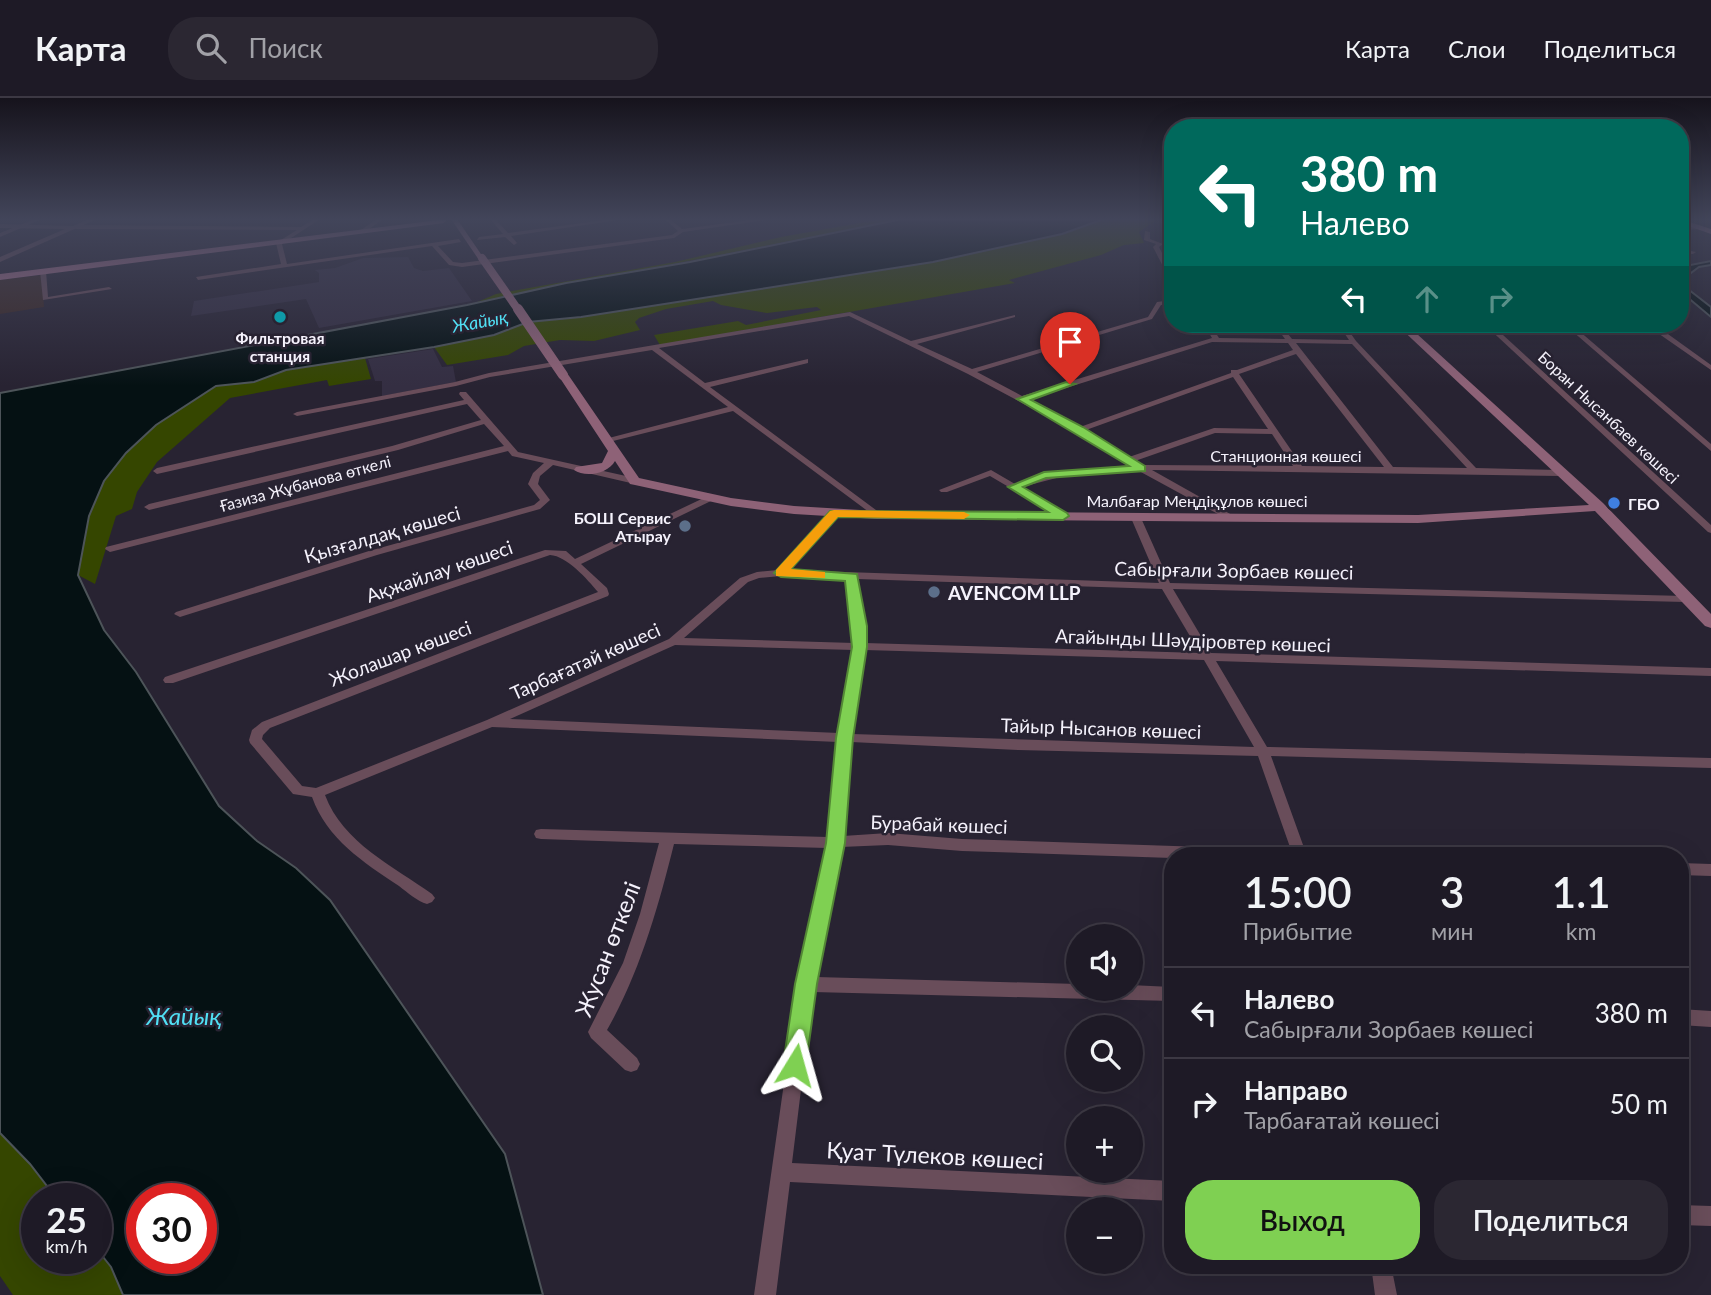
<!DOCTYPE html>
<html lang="ru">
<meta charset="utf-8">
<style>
:root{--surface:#1e1a26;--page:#2b2732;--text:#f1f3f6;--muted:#a1a1a7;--line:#3c3843;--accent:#7fd052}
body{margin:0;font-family:Lato,sans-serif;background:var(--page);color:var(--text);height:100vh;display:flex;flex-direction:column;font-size:26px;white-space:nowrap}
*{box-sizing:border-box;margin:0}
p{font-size:23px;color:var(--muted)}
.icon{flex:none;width:38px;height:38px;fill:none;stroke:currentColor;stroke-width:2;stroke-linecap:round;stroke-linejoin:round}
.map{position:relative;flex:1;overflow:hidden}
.panel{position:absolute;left:1164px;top:749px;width:525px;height:427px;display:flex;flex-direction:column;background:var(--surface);border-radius:28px;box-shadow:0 7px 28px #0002,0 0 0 2px var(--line)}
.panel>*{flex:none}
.guide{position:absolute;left:1164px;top:21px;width:525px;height:214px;border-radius:28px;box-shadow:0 7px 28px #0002,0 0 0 2px var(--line);background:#00695c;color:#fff;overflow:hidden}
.controls{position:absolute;left:1066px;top:826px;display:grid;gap:14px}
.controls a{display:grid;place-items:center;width:77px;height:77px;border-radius:50%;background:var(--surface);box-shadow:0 7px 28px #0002,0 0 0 2px var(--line);font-size:35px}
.speed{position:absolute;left:21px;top:1085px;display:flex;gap:14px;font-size:35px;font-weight:700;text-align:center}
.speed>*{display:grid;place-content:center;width:91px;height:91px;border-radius:50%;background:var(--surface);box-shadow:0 7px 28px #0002,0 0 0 2px var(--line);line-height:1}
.speed small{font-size:18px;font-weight:400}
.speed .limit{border:10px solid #d22;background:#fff;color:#111}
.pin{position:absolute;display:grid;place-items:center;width:60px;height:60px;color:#fff;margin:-72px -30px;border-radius:50% 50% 50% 0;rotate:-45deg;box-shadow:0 0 7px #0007}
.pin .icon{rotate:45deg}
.me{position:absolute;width:77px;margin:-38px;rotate:8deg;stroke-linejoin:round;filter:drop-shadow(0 0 5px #0008)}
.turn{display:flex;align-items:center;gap:24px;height:147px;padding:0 21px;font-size:32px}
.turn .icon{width:91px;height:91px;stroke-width:2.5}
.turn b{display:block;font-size:49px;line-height:60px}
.lanes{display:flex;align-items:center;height:66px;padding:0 21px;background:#0003;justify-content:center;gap:35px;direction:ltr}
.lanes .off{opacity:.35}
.eta{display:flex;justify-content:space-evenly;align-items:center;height:119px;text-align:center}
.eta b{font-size:42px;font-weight:600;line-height:49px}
.action{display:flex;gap:14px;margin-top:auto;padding:14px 21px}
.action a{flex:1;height:80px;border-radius:28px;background:var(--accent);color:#111;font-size:28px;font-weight:600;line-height:80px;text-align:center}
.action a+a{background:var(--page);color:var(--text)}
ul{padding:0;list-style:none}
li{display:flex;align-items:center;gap:21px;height:91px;padding:0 21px;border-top:2px solid var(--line)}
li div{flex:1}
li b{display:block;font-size:26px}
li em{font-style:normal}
header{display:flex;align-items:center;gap:42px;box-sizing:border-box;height:98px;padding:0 35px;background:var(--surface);border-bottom:2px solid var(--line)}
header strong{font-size:33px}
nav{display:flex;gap:38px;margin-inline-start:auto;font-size:24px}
.search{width:490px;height:63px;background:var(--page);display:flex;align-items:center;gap:18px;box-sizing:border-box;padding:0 24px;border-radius:28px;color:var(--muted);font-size:26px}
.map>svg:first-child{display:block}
.built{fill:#342e42}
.education{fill:#3b2825}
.green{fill:#354600}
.water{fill:#051113;stroke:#4d5459;stroke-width:2;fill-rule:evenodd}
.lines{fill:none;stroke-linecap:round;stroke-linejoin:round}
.minor{fill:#694d5a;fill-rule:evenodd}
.tertiary{fill:#694d5a;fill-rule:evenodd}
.secondary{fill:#8e6277;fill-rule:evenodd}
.primary{fill:#aa728d;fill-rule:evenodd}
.secondary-bridge-far1{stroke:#8e6277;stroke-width:8}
.secondary-bridge{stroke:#8e6277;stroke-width:10}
.route{fill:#7fd052;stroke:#538735;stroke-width:2}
.slow{fill:#f59e0b}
.culture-dot{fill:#0f9aa8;stroke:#282332;stroke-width:2.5}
.shop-dot{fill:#3f7fe0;stroke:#282332;stroke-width:2.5}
.service-dot{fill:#5c6f8a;stroke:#282332;stroke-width:2.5}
.labels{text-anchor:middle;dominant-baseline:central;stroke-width:5;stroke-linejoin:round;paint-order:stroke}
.far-poi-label{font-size:16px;font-weight:bold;fill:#f5f2fc;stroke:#282332}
.far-street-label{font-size:16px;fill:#f5f2fc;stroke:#282332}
.far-water-label{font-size:18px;font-style:italic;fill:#51e0f5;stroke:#282332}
.street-label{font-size:19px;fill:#f5f2fc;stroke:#282332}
.poi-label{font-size:19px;font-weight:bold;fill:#f5f2fc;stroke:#282332;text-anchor:start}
.near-street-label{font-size:23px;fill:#f5f2fc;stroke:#282332}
.near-water-label{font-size:24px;font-style:italic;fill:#51e0f5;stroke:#282332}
</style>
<header>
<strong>Карта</strong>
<div class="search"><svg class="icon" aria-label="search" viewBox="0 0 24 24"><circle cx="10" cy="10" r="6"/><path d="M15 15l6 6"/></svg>Поиск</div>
<nav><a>Карта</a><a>Слои</a><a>Поделиться</a></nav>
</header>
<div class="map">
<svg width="1711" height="1197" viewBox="0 0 1711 1197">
<rect width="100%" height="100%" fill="#282332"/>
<path class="built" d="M408,159L414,170L423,173L449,170L472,203L319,230L306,201L191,218L194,203L319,184V175L315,172L335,170L363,160Z
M433,251L442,269L453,268L456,284L382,298V283H375L368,261Z"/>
<path class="education" d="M42,177L44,209L0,216V182Z"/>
<path class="green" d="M882,121H902L475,205L496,196L675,164L781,139Z
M1104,121H1158L1139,134L1144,145L1124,147L1101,157L1009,182L1015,185L660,247L654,237L738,223L746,227L821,212L817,209L767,215L721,207L713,203L666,211L639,220L635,224L640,232L594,243L560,242L524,248L508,257L447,267L434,249L494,237L522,225L581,219L933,164L1062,136Z
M365,260L371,281L329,288L327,282L230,300L157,364L137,394L132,411L116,418L95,486L78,477L89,418L104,383L126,355L156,327L192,301L222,286L254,284L286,272Z
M0,1035L30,1066L57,1101H37V1160H96V1150L111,1169L123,1197H13L0,1178Z"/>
<path class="water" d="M902,121H1104L1062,136L933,164L581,219L528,224L494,237L434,249L286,272L254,284L216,288L156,327L126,355L104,383L89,418L78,477L104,532L136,574L219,708L257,743L296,770L330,802L505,1056L543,1197H123L111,1169L96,1150V1101H57L30,1066L0,1035V295L467,207L566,185L690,164ZM142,1101H201V1160H142Z
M1711,163V167L1699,169L1683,181L1684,188L1711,209V219L1680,193V169Z"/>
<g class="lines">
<path class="minor" d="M35,121H42L0,139V135Z
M314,121H320L282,146L287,166L459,141L461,144L438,148L453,164L462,165L672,137L678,133L665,121H670L682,131L758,121H772L683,134L674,140L462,169L449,167L432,148L198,182L196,179L281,166L276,145L297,132L76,131L73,129L76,127L301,129Z
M377,121H383L365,134H361V132Z
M490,121H495L508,135L612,121H625L511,138L517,145L514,147L505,139L477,142L479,139L503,136Z
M1680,128L1704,129L1707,131L1680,132Z
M1145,133L1150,134V141L1163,146L1159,149L1172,175V182L1169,180L1153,149L1156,146L1144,142Z
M1680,151L1696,154L1693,156L1680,155Z
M43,171L46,173L48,199L109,189L112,191L43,202L40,173Z
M1172,202V206L1161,207L1152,221L977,274L1022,298L1212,240L1204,226H1210L1219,240L1285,241L1274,226H1280L1292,241L1349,242L1338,226H1344L1356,243L1476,370L1560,372L1564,375L1560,378L1152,372L1232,417L1234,419L1229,422L1139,373L1064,378L1022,389L1066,416V420L1063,421L990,378L947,394H941L939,392L991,372L1015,386L1064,373L1131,367L1076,334L968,276L849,218L659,250L705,285L808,261V265L710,289L880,415L882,417L877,420L733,313L605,345V341L728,309L652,252L490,279L456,288L297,318L293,316L297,314L455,284L489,275L850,214L911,243L1015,217V219L917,246L972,271L1148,219L1157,204ZM1212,244L1288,245L1293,252L1237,272H1231V275L1080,329L1028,302ZM1296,245L1352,246L1467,370L1393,369ZM1296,256L1384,369L1302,368L1239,276ZM1233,279L1268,331L1214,330L1129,359L1086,332ZM1215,335L1272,336L1293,368L1143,367L1135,363Z
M1484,226H1491L1711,427V435L1708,434Z
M1564,226H1571L1711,346V353Z
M1577,226H1654L1711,267V272L1652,231L1580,228Z
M460,294H466L518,354L635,380L640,383L635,386L553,367L540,378L538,386L550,402L540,411L377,457L180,519L174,516L176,514L369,453L534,407L540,402L528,386L533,375L544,365L512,358L508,353L110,454L105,451L106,449L504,348L484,326L398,352L149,412L144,409L149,406L392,348L481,322L467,306L157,376L153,373L157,370L464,302L459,296Z
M710,397L713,398V402L581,466L607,490L609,496L608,498L270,630L263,637L262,641L302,688L316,690L487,622L669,541L740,480L757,474L778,472L831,413H837L839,415L789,472L1159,485L1131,420L1136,417L1141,420L1170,485L1685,498L1690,501L1685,504L1173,491L1211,555L1711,570V578L1216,563L1267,649L1711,660V670L1271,658L1307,758H1172V760L962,753L888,747L841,749L816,879L1078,886V891H1130V887L1172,889V903L813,894L792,1065L1172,1083V1103L790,1084L776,1197H754L798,886L827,750L674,746C658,810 640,874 607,932L637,960L640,966L637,972L631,974L625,972L591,940L588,934L623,865L640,816L659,745L541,741L536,740L534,736L536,732L541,731L828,739L838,644L492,629L325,697C343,745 393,768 432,796L435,800L432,804L427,806C417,803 408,795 399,788C363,764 327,741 312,699L293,696L250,645L249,642L252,632L262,624L598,494C587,481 567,458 550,457L173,585H165L163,582L165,579L545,452L566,453L575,461ZM781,478L847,480L854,545L684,540L748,484L759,480ZM857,481L1162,491L1200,555L865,545ZM675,547L854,552L839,635L510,621ZM865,552L1204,562L1254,649L852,636ZM851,644L1018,652L1258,658L1291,752L962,741L888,735L843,738Z
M1680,765L1711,766V778L1680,777Z
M1680,911L1711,913V929L1680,927Z
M1680,1107L1711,1108V1128L1680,1127Z
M1371,1167H1391L1397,1197H1375Z"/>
<path class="tertiary" d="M89,121H97L0,164V159L65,131L0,130V126L73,128Z"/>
<path class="secondary" d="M451,121H457L485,162H479Z
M1396,226H1406L1603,405L1711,516V530L1705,528L1595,413L1418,425L877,421L794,416L731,408L635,387L630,386L615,363C608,376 585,380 574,372L576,369L602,365L608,353L558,277L567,275L639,380L731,400L794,408L877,413L1418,417L1589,407Z"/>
<path class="primary" d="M447,121L444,125L0,182V176Z
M1680,121L1711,131V136L1680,125Z"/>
<path class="secondary-bridge-far1" d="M482,160L519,213"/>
<path class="secondary-bridge" d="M518,211L563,277"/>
</g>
<linearGradient id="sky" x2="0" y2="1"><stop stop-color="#16131c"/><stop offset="0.42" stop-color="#42455a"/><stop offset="1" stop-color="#42455a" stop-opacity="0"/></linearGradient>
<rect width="1711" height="288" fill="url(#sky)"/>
<path class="route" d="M1066,284L1075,286L1031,302L1083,329L1145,368V373L1046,380L1023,389L1067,415L1069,418L1063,422L838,419L791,471L857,476L867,528V549L853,640L845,745L817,886L806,967L803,974L795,978L787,974L783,967L795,886L826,745L836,640L852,549L845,483L781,479L774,475L830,413L1048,414L1008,389L1044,374L1129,368L1017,301Z"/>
<path class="slow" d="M834,412L964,414L970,417L964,421L838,419L791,471L825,474V480L776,478V472L830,413Z"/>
<circle class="culture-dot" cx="280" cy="219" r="7"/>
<circle class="shop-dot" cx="1614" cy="405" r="7"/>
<g class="service-dot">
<circle cx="685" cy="428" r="7"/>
<circle cx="934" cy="494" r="7"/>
</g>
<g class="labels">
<g class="far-poi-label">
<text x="280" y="239">Фильтровая<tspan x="280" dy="18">станция</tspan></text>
<text x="1628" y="405" text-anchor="start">ГБО</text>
<text x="671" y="419" text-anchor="end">БОШ Сервис<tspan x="671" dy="18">Атырау</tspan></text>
</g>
<g class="far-street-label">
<text transform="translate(1609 319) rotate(43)">Боран Нысанбаев көшесі</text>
<text x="1286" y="357">Станционная көшесі</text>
<text transform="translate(305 385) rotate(-15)">Ғазиза Жұбанова өткелі</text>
<text x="1197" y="402">Малбағар Меңдіқұлов көшесі</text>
</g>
<g class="far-water-label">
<text transform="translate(480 223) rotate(-10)">Жайық</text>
</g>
<g class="street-label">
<text transform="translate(382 436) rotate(-16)">Қызғалдақ көшесі</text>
<text transform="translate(1234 472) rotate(1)">Сабырғали Зорбаев көшесі</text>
<text transform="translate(439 473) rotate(-19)">Ақжайлау көшесі</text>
<text transform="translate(1193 542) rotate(2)">Агайынды Шәудіровтер көшесi</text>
<text transform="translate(400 555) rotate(-21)">Жолашар көшесi</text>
<text transform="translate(585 563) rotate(-24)">Тарбағатай көшесi</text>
<text transform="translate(1101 630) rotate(2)">Тайыр Нысанов көшесi</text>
<text transform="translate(939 726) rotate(2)">Бурабай көшесi</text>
</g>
<g class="poi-label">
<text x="948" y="494">AVENCOM LLP</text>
</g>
<g class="near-street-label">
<text transform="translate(607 851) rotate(-69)">Жусан өткелі</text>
<text transform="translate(935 1057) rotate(3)">Қуат Түлеков көшесі</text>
</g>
<g class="near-water-label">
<text x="184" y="917">Жайық</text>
</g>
</g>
</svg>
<div class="controls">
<a><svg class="icon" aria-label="sound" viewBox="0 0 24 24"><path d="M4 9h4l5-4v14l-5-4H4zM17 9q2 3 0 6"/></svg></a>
<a><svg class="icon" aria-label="search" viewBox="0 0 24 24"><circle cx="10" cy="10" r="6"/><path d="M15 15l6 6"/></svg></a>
<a>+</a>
<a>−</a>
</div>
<div class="speed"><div>25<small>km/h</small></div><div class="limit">30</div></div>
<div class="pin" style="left:1070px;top:286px;background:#d93025"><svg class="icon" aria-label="arrive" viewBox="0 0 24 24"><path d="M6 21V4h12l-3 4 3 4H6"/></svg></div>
<svg class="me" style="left:795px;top:967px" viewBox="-20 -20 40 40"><path d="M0-17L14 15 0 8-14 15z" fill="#7fd052" stroke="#fff" stroke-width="4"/></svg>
<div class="guide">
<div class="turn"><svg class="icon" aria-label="left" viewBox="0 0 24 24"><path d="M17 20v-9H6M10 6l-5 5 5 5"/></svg><div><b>380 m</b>Налево</div></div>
<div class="lanes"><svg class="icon" aria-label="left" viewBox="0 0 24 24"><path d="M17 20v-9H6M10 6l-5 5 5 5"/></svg><svg class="icon off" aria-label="ahead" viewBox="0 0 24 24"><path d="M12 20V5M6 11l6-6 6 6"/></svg><svg class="icon off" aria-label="right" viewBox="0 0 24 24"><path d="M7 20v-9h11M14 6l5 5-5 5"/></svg></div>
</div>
<section class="panel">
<div class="eta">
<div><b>15:00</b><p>Прибытие</p></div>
<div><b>3</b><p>мин</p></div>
<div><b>1.1</b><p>km</p></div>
</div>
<ul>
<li><svg class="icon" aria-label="left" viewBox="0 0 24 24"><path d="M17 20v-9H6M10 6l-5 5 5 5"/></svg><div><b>Налево</b><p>Сабырғали Зорбаев көшесі</p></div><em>380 m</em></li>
<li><svg class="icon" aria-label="right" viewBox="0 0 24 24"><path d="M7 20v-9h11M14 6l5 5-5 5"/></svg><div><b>Направо</b><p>Тарбағатай көшесi</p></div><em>50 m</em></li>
</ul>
<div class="action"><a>Выход</a><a>Поделиться</a></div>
</section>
</div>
